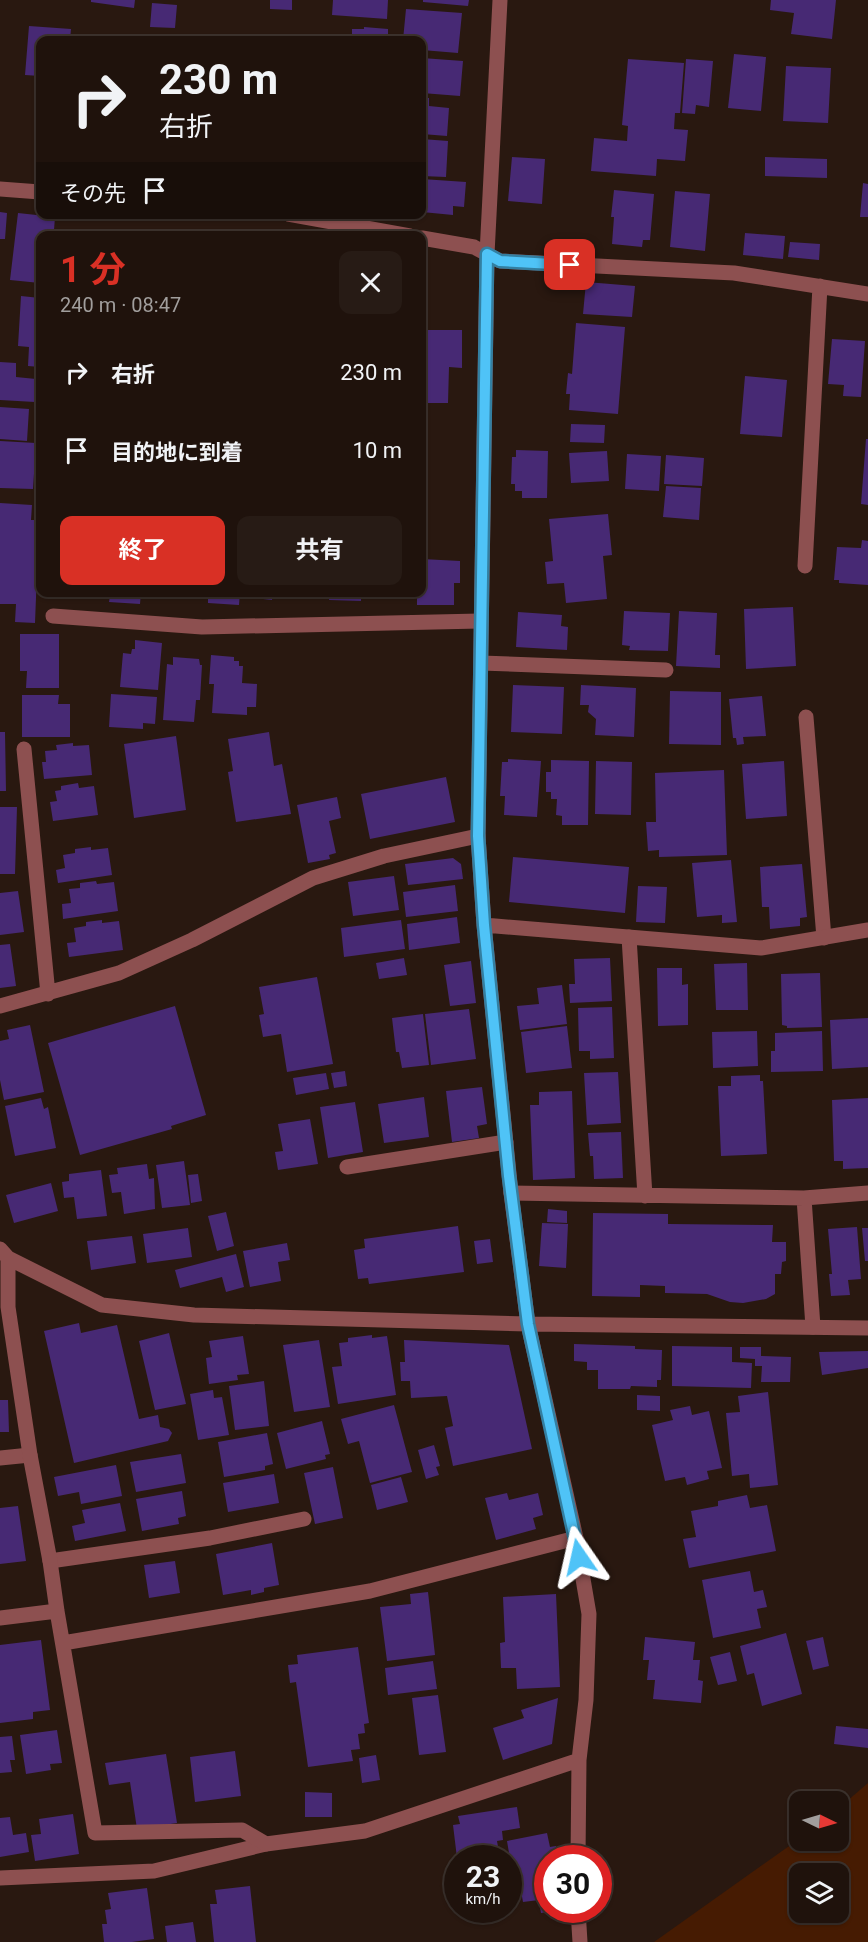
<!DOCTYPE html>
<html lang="ja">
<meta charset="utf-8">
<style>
:root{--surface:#1f120c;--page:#271b15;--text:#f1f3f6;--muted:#a19e9d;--line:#3c322d;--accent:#d93025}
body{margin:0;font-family:Roboto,"Noto Sans JP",sans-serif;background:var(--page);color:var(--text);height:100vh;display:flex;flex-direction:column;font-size:22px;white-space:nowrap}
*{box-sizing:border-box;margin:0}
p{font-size:20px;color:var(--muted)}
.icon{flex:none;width:33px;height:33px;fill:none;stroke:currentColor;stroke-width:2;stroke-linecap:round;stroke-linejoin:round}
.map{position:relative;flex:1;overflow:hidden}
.panel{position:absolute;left:36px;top:231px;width:390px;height:366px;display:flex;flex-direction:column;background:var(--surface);border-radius:12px;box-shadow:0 2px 4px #0004,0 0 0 2px var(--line)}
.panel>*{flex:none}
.banner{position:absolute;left:36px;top:36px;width:390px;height:183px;border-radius:12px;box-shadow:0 2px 4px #0004,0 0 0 2px var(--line);background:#1f120c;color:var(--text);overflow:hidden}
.needle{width:39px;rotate:95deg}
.tools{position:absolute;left:789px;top:1791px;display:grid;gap:12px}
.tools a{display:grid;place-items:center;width:60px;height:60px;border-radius:12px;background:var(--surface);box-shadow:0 2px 4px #0004,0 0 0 2px var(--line);font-size:30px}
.speed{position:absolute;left:444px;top:1845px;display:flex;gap:12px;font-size:30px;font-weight:700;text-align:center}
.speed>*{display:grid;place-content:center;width:78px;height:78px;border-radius:50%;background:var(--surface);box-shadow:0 2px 4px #0004,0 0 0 2px var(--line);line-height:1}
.speed small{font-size:15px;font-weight:400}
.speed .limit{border:9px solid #d22;background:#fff;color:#111}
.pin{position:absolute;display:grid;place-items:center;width:51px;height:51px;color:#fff;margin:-26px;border-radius:12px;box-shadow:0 3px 9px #0006}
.me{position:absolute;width:66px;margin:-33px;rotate:349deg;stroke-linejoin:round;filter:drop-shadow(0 0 4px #0008)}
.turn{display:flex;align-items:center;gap:21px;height:126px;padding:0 24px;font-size:27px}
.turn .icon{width:78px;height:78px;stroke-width:2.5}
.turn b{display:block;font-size:42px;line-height:51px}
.then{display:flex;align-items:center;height:57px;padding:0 24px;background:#0003;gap:12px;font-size:22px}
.round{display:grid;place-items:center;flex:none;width:63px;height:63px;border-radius:12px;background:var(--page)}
.headline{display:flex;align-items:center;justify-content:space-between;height:102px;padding:0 24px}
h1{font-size:36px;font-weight:700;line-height:45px;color:var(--accent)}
.action{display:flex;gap:12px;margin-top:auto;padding:12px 24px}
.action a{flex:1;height:69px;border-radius:12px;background:var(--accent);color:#fff;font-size:24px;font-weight:700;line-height:69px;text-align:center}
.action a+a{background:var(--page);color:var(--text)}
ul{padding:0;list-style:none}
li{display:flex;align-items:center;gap:18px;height:78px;padding:0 24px}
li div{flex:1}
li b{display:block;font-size:22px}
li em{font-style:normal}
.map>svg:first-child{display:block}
.green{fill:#461b02;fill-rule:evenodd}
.building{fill:#472974}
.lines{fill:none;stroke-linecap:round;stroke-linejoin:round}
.service{stroke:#8d5050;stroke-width:15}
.minor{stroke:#8d5050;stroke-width:15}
.route-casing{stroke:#337fa1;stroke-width:15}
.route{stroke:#4fc3f7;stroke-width:10}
</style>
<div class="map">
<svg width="868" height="1942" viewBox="0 0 868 1942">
<rect width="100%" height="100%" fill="#291810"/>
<path class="green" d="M868,1783V1942H654L799,1839L800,1840H838L839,1808ZM800,1874H838V1912H800Z"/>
<path class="building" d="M91,0H135L134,8L91,2Z
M270,0H292V10L270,9Z
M333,0H388L387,19L332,15Z
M423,0H469L468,6L423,2Z
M771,0H836L832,39L791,34L794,13L770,10Z
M152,3L177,5L175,28L150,27Z
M406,9L462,13L458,53L422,50V40H403Z
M29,26L71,29L70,40H40V76L25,75Z
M364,27L388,29V40H341L342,35H352V29H364Z
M734,54L766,57L761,111L728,108Z
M422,58L463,61L460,96L422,93Z
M628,59L684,63L680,113H675L674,129L688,130L685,161L657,159L656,176L591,171L594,138L627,141L628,126L622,125Z
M686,59L713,61L709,107L696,105L695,114L682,113Z
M786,66L831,68L828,123L783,121Z
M422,98H429V106L449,108L447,136L422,134Z
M422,139L448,141L446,177L422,176Z
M512,157L545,159L542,204L508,201Z
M765,157L827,159V178L765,176Z
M422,179L466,182L464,207L453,206V215L422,212Z
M863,183L868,184V217H860Z
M614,190L654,194L650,240H643L642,247L612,244L614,217H611Z
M675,191L710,194L705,251L670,247Z
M0,212L7,213L5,239H0Z
M18,213L55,217L54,230L56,231L55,236H40V283L10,280Z
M745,233L785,236L783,259L743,255Z
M790,242L820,244L819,260L788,257Z
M586,282L635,286L632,317L583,314Z
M21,296L40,298V367L28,366L29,347L18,346Z
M576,323L625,327L618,414L569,410L570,394H566L568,373L572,374Z
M422,330H462V368L449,367L448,403H422Z
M832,339L865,341L861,397L843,396L844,385L828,384Z
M0,362L16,363V377L36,379L35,402L0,400Z
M745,376L787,380L782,437L740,434Z
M0,407L29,409L27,441L0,439Z
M571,424L605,425L604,443L570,442Z
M866,439H868V505L861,504Z
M0,441L36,443L33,489L0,488Z
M516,450L548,451L547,498H522V491H515V484H511L512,457H516Z
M607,451L609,481L571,483L569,453Z
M627,454L661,456L659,491L625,489Z
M666,455L704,458L702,486L664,484Z
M666,486L701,488L699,520L663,517Z
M0,503L32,505L31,520H39L35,623L15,622L16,604H0Z
M608,514L612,555L603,556L607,599L566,603L564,583L547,584L545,562L553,561L549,519Z
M862,540L868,541V585L839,583V580H834L837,547L861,548Z
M422,559L460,561V583H454V605H417V592H422Z
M105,592H141L140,604L109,602L110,596H105Z
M208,592H240L239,605L208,603Z
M245,592H273L272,600L245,597Z
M330,592H361V601L329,600Z
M793,607L796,666L746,669L744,609Z
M624,611L670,613L668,651L629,650L630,646L622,645Z
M679,611L717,613L715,655H720V668L676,666Z
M518,612L562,615L561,626L568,627L567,650L516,647Z
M20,634H59V688H26L27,671H20Z
M135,640L162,643L158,690L120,687L123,653L131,654L132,649H135Z
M211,655L234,657V661H239V666H243L242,683L257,684L256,707H247V715L212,713L214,684H209Z
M173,657L199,659L200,665H202L200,700H196L194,722L163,720L167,664L173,665Z
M513,685L564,687L562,734L511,732Z
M581,685L636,688L634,737L595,735L596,719L588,712L589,705H580Z
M670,691L721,692V745L669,744Z
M111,694L157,697L155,724L143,723V729L109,727Z
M22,695H59L58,704H70V737H22Z
M762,696L766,736L743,737L744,744L737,745L736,738H733L729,699Z
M0,732H5L6,791H0Z
M269,732L274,766L282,764L291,814L236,822L228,772L233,771L228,739Z
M176,736L186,810L134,818L124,744Z
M73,743V746L89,745L92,775L44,779L42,762H46L45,751L57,750L56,745Z
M508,759L541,761L537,817L504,815L505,796H500L502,762H508Z
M551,760L589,761L588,825H562V816L556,815L557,799H551V792H546V772H551Z
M596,761L632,762L631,815L595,814Z
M784,761L787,816L746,819L742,764Z
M724,770L727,855L659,857V850L648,851L646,822H656L655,773Z
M446,777L455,822L370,839L361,794Z
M78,783L79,788L94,786L98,815L53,821L50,802L57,801L55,791L61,790V786Z
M337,797L341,818L329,821L336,853L329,855L330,859L308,863L297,805Z
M0,807H17L15,874H0Z
M91,847V850L108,848L112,875L58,883L56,870L65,868L63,855L75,853V849Z
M513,857L629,867L625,913L509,902Z
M453,858L461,864L463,879L408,885L405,864Z
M731,860L737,922L722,923V915L697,917L692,863Z
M802,864L807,917L800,918V926L770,929L769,907H762L760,867Z
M394,876L399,910L353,916L348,882Z
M96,881L97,884L114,882L118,911L63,919L62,904L71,903L69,889L80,888V883Z
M455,885L458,911L406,917L403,892Z
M638,886L667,887L665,923L636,922Z
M18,891L24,932L0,935V893Z
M457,917L460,943L409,950L407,924Z
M102,920V923L119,921L123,950L69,957L67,943L76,942L74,928L86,926V922Z
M401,920L405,949L344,957L341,928Z
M10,944L16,986L0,988V945Z
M404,958L407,975L379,979L376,963Z
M610,958L612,1001L570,1003L569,984H575L574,959Z
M471,961L476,1003L450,1006L444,965Z
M747,963L748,1010H716L714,964Z
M657,968H682V985L688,984V1025L658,1026Z
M820,973L822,1027L787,1028V1026L782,1025L781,974Z
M317,977L333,1064L287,1072L281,1034L263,1037L259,1015L264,1014L259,987Z
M562,985L567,1024L520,1030L517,1006L539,1004L537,988Z
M175,1006L206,1115L171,1126L172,1129L80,1155L48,1043Z
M612,1007L614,1058L590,1059V1051H579L578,1008Z
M469,1009L476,1059L431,1065L425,1014Z
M423,1014L429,1065L402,1068L399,1052H396L392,1018Z
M868,1018V1067L832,1069L830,1020Z
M30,1025L44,1092L4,1100L0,1080V1041L9,1039L7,1030Z
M567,1026L572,1068L526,1073L521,1032Z
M757,1031L758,1066L713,1068L712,1032Z
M822,1031L823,1071L771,1072V1051H775V1033Z
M345,1071L347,1086L334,1088L331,1073Z
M618,1072L621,1123L587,1125L584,1073Z
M326,1073L329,1089L296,1095L293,1078Z
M760,1075V1081H763L767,1154L721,1156L718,1086H731V1076Z
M482,1087L487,1124L477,1126L479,1138L452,1142L446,1091Z
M572,1091L575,1178L533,1180L530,1105H539V1092Z
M424,1097L429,1137L384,1143L378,1104Z
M41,1098L44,1109L48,1107L56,1148L15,1156L5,1106Z
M868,1098V1168L843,1169V1161H834L832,1100Z
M355,1102L363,1152L328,1158L320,1107Z
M310,1119L318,1164L278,1170L275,1152L283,1151L278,1124Z
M621,1132L623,1178L594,1179L593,1156H590L588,1133Z
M184,1161L190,1205L162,1208L156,1165Z
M147,1164L149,1179L154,1178L155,1209L124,1214L121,1192L112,1193L109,1175L118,1174L117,1168Z
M101,1170L107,1216L77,1219L74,1197L64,1198L62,1182L69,1181V1174Z
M198,1174L202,1201L191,1203L188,1175Z
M51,1183L58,1211L14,1223L6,1195Z
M548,1209L567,1211V1223L547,1222Z
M226,1212L234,1246L217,1251L208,1216Z
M593,1213L668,1214V1224L773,1225L772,1242H786V1261L782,1262L781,1274H775V1294L766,1299L743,1303L730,1302L707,1294L665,1293V1286L640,1285V1297L592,1296Z
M542,1223L568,1224L566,1268L539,1266Z
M458,1226L464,1272L369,1284L368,1278L358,1279L354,1250L365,1248L364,1239Z
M857,1227L861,1279L848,1280L850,1295L831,1296L829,1274H832L828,1229Z
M188,1228L192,1257L147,1263L143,1234Z
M862,1228H868V1261H865Z
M132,1236L136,1263L91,1270L87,1241Z
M490,1239L493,1262L477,1264L474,1241Z
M287,1243L290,1260L278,1262L281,1281L250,1287L243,1251Z
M236,1254L244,1287L226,1292L222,1277L180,1288L175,1270Z
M79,1323L81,1333L117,1325L139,1419L158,1415L160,1427L169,1429L172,1433L168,1441L74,1463L44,1331Z
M169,1333L186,1404L155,1410L139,1341Z
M372,1335V1338L387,1336L396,1395L338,1404L332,1367L342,1366L339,1343L348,1342V1338Z
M243,1336L249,1374L237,1375L238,1380L209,1384L206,1358L212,1357L209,1341Z
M319,1340L330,1407L294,1412L283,1345Z
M404,1340L509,1345L532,1449L453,1466L445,1428L453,1426L447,1396L411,1398L410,1381H401L400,1362H405Z
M574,1344L635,1346V1349L662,1350L661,1380H657V1387L631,1386L630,1389H598V1370H587V1362L574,1361Z
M672,1346L732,1347V1362L752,1363L751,1388L672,1386Z
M740,1347H761V1356L791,1357L790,1382H761L762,1366H755V1359L740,1358Z
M868,1351V1368L822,1375L819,1352Z
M264,1381L269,1426L235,1430L229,1386Z
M213,1390L214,1398L222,1397L229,1435L198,1440L190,1394Z
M768,1392L778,1485L750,1488L749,1474L732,1476L726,1413L740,1412L738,1396Z
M637,1395L660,1396V1411L637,1410Z
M0,1400H8L9,1432H0Z
M394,1405L412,1472L370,1483L359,1441L348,1444L341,1419Z
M690,1406L692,1415L709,1411L722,1468L707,1471L709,1479L687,1485L685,1477L665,1481L652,1425L673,1420L670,1410Z
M322,1421L330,1454L325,1455L326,1459L286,1469L277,1433Z
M267,1433L273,1464L265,1466V1470L224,1477L218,1442Z
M434,1445L440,1466L436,1467L439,1475L426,1479L418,1450Z
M181,1454L186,1483L136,1492L130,1462Z
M116,1465L122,1496L81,1504L79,1492L58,1496L54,1477Z
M333,1467L343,1518L315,1524L304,1473Z
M274,1474L279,1503L228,1512L223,1483Z
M401,1477L408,1502L377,1510L371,1485Z
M182,1491L186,1516L178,1518L179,1524L142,1531L136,1499Z
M507,1493L509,1500L538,1493L543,1515L533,1518L536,1529L496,1540L485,1498Z
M747,1495L750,1508L767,1505L776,1551L689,1568L683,1539L696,1537L691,1511L718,1506V1501Z
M120,1503L126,1531L75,1541L72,1526L85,1523L82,1510Z
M18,1506L26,1561L0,1564V1508Z
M272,1543L279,1585L264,1588V1592L251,1595V1590L223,1595L216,1554Z
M175,1561L180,1593L149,1598L144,1565Z
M750,1571L754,1592L763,1590L767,1607L757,1609L761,1628L713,1638L702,1580Z
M428,1592L435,1655L387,1661L380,1607L411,1604L410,1594Z
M556,1594L560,1687L517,1689L516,1668H501L500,1643L505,1642L503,1597Z
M786,1633L802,1694L762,1706L754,1673L747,1675L740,1646Z
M645,1637L695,1642L693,1660H700L698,1680L703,1681L701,1703L653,1699L655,1680H647L649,1660H643Z
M823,1637L829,1666L813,1670L806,1641Z
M41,1640L50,1710L33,1712V1719L0,1723V1645Z
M358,1647L369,1723L364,1724L365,1733L358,1734L360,1749L351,1750L353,1761L308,1767L296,1682L290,1683L288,1665L298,1664L297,1655Z
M730,1652L737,1681L718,1685L710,1657Z
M433,1661L437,1689L388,1695L385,1668Z
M438,1695L446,1752L419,1755L412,1698Z
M558,1698L552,1744L503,1760L493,1728L524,1718L521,1710Z
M836,1726L868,1729V1748L834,1744Z
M57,1730L62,1763L50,1764L51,1770L26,1774L20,1735Z
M12,1736L15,1760H10L12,1772L0,1773V1737Z
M235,1751L241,1796L195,1802L190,1757Z
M166,1754L177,1823L137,1829L130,1782L109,1785L105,1763Z
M376,1755L380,1780L362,1783L359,1758Z
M305,1792L332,1793V1817H305Z
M517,1807L520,1828L502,1831L503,1840L497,1841L500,1858H466L465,1856L457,1858L453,1825L460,1824L458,1816Z
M73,1814L79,1854L35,1861L31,1835L41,1834L39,1819Z
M10,1817L13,1835L26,1833L29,1852L0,1857V1818Z
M547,1833L550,1847L556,1846L558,1858H548V1910L555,1911L541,1913L539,1900L523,1902L517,1870L512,1871L507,1841Z
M250,1886L256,1942H214L210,1904H217L215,1890Z
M147,1888L154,1939L132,1942H104L102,1924H107L105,1910L111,1909L108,1893Z
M193,1922L196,1942H167L165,1926Z"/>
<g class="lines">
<path class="service" d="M53,616L202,627L480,621
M481,663L666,670
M806,717L824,938
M24,749L48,994
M629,937L645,1196
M0,1006L119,973L192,940L313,878L384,856L478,836
M347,1167L506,1142
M511,1193L804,1198L868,1193
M804,1198L813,1327
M0,1458L30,1455
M50,1561L210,1538L304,1519
M0,1878L154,1871L266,1844"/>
<path class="minor" d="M500,0L487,254L478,836L484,925L511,1193L528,1324L576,1538L589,1614L586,1700L579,1760L578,1858
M0,189L40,192
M288,214L410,236
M422,238L474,247L500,261L734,273L868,294
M805,566L820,286
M484,925L761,948L868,930
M0,1249L8,1258L102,1305L194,1315L528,1324L868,1328
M8,1258V1307L30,1455L50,1561L57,1611L95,1833L242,1830L266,1844L365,1831L579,1760
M0,1618L57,1611
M63,1643L370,1591L576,1538
M578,1910L580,1942"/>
</g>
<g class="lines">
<defs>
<path id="route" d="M570,265L500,261L487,254L478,836L484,925L509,1176L528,1324L579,1557"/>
</defs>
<use href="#route" class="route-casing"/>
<use href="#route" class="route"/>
</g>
</svg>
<div class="tools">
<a><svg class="needle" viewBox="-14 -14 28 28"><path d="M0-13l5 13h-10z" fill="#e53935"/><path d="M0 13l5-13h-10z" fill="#a19e9d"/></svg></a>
<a><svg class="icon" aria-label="layers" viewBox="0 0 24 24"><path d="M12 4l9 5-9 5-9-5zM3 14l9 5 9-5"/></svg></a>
</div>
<div class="speed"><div>23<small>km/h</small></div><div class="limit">30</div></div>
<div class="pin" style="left:570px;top:265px;background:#d93025"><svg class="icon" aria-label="arrive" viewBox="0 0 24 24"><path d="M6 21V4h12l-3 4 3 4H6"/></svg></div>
<svg class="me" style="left:579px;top:1557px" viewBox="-20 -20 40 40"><path d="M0-17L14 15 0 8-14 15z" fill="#4fc3f7" stroke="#fff" stroke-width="4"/></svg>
<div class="banner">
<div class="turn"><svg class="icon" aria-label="right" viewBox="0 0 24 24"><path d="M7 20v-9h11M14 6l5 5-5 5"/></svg><div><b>230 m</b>右折</div></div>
<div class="then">その先<svg class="icon" aria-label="arrive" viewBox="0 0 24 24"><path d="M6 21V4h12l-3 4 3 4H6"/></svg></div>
</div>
<section class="panel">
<div class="headline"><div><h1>1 分</h1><p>240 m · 08:47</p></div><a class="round"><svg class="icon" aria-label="close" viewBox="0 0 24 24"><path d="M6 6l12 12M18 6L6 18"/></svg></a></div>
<ul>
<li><svg class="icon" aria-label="right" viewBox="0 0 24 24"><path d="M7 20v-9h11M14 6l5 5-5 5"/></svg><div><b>右折</b></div><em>230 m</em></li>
<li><svg class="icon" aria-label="arrive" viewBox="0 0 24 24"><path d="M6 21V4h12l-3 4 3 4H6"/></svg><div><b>目的地に到着</b></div><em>10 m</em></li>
</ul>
<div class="action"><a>終了</a><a>共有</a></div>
</section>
</div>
